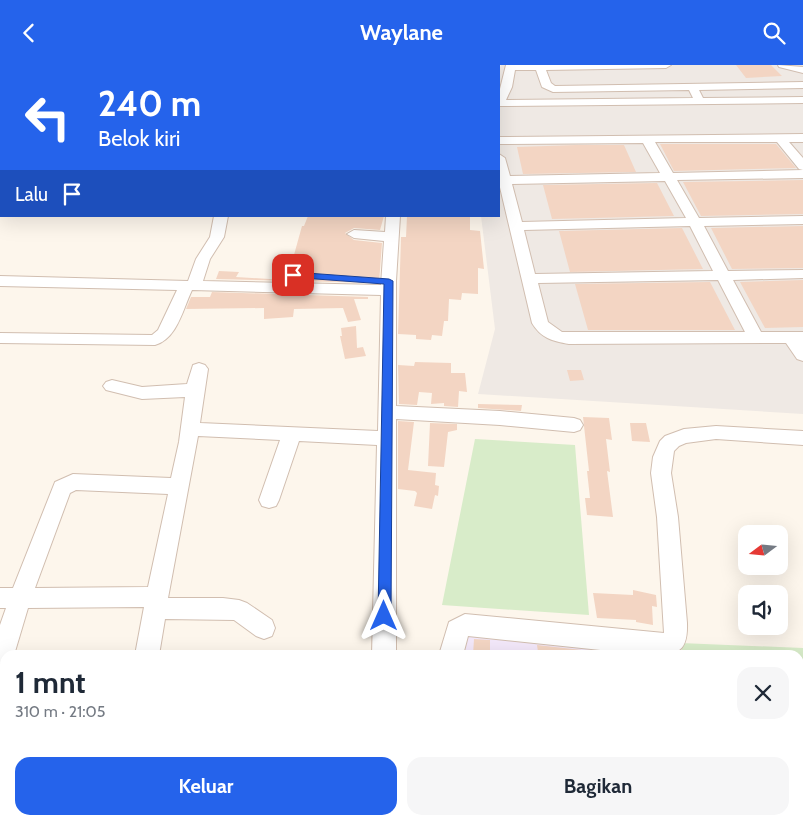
<!DOCTYPE html>
<html lang="id">
<meta charset="utf-8">
<style>
:root{--surface:#fff;--page:#f6f6f7;--text:#1f2937;--muted:#747a83;--accent:#2563eb}
body{margin:0;font-family:Cabin,sans-serif;background:var(--page);color:var(--text);height:100vh;display:flex;flex-direction:column;font-size:19px;white-space:nowrap}
*{box-sizing:border-box;margin:0}
p{font-size:16px;color:var(--muted)}
.icon{flex:none;width:28px;height:28px;fill:none;stroke:currentColor;stroke-width:2;stroke-linecap:round;stroke-linejoin:round}
.map{position:relative;flex:1;overflow:hidden}
.panel{position:absolute;left:0px;top:585px;width:804px;height:175px;display:flex;flex-direction:column;background:var(--surface);border-radius:15px 15px 0 0;box-shadow:0 5px 20px #0002}
.panel>*{flex:none}
.hud{position:absolute;left:0px;top:0px;width:500px;height:152px;box-shadow:0 5px 20px #0002;background:#2563eb;color:#fff;overflow:hidden}
.needle{width:32px;rotate:254deg}
.controls{position:absolute;left:738px;top:460px;display:grid;gap:10px}
.controls a{display:grid;place-items:center;width:50px;height:50px;border-radius:10px;background:var(--surface);box-shadow:0 5px 20px #0002;font-size:25px}
.pin{position:absolute;display:grid;place-items:center;width:42px;height:42px;color:#fff;margin:-21px;border-radius:10px;box-shadow:0 2px 8px #0006}
.me{position:absolute;width:55px;margin:-28px;rotate:0deg;stroke-linejoin:round;filter:drop-shadow(0 0 4px #0008)}
.turn{display:flex;align-items:center;gap:18px;height:105px;padding:0 15px;font-size:22px}
.turn .icon{width:65px;height:65px;stroke-width:2.5}
.turn b{display:block;font-size:35px;line-height:42px}
.then{display:flex;align-items:center;height:48px;padding:0 15px;background:#0003;gap:10px;font-size:19px}
.round{display:grid;place-items:center;flex:none;width:52px;height:52px;border-radius:15px;background:var(--page)}
.summary{display:flex;align-items:center;justify-content:space-between;height:85px;padding:0 15px}
h1{font-size:30px;font-weight:700;line-height:38px}
.cta{display:flex;gap:10px;margin-top:auto;padding:10px 15px}
.cta a{flex:1;height:58px;border-radius:15px;background:var(--accent);color:#fff;font-size:20px;font-weight:700;line-height:58px;text-align:center}
.cta a+a{background:var(--page);color:var(--text)}
header{display:flex;justify-content:space-between;align-items:center;height:65px;padding:0 15px;background:var(--accent);color:#fff;font-size:22px;font-weight:700}
.map>svg:first-child{display:block}
.industrial{fill:#efe9e4}
.education{fill:#f3e8fa}
.green{fill:#d8ecc9}
.building{fill:#f3d5c3}
.lines{fill:none;stroke-linecap:round;stroke-linejoin:round}
.minor-casing{stroke:#d1beb0;stroke-width:2}
.minor{fill:#fff;fill-rule:evenodd}
.route{fill:#2563eb;stroke:#184099}
</style>
<header><svg class="icon" aria-label="back" viewBox="0 0 24 24"><path d="M15 5l-7 7 7 7"/></svg>Waylane<svg class="icon" aria-label="search" viewBox="0 0 24 24"><circle cx="10" cy="10" r="6"/><path d="M15 15l6 6"/></svg></header>
<div class="map">
<svg width="803" height="760" viewBox="0 0 803 760">
<rect width="100%" height="100%" fill="#fdf6ec"/>
<path class="industrial" d="M501,0H803V349L478,329L495,264L481,151H499V5Z"/>
<path class="education" d="M459,558L614,570L617,590H456Z"/>
<path class="green" d="M475,374L575,380L589,550L442,540Z
M680,578L803,583V747H799V590H683Z"/>
<path class="building" d="M736,0H771L782,11L746,13Z
M660,79H776L796,103L674,106Z
M576,80H624L636,107L523,109L517,82Z
M803,115V149L701,151L683,117Z
M657,118L674,151L552,154L543,120Z
M308,151H384L380,165L354,163L345,168L354,175L382,178L379,218L216,214L219,206L239,207L236,212L285,215L289,208L302,161H304Z
M407,151H470V165L480,166L484,204L478,203V229L462,228L461,235L449,234L448,256H444L442,271L432,270L431,275L416,274V270L398,269L401,172H406Z
M803,161V203L732,204L711,163Z
M682,163L703,204L570,207L559,166Z
M803,215V262L765,263L740,217Z
M710,217L735,265H588L575,219Z
M212,227L368,232V234H354L361,255L348,257L343,243L294,244L293,252L264,254V243L186,244L191,232H210Z
M356,261L357,283L363,282L366,291L345,294L340,271H342L341,263Z
M415,297L451,298V308H465L467,327L459,326L458,342L444,341V338L431,339L432,328L419,327L417,340L399,339L398,300L414,301Z
M567,305H581L584,315L570,316Z
M478,339L522,340L521,346L478,343Z
M583,352L609,353L612,375L606,374L610,407L607,406L613,452L587,450L585,433H590L587,406H589Z
M398,356L414,357L408,405L436,408L435,420L439,421L438,431L435,430L432,444L414,441L417,428L415,426L398,424Z
M430,358L457,359V365L448,367L444,402L428,401Z
M630,358H646L650,377L632,376Z
M633,525L656,530L657,542L652,541L653,560L636,557V555L597,553L593,528L633,530Z
M474,574L490,575V590H473Z
M537,580L591,586L592,590L538,587Z"/>
<g class="lines">
<defs>
<path id="minor" d="M410,0H420V1H410Z
M506,0H671L666,3L546,5L551,18L555,21L803,17V23L699,25L703,33L803,32V38L499,41V28ZM515,5H536L542,22L553,27L689,25L693,33L506,35L512,22Z
M778,0L803,2V8L779,2Z
M0,15H1V21H0Z
M803,69V77H789L803,93V105L799,104L777,77H655L673,108L803,105V113L677,115L699,153L803,151V159L704,161L728,206L803,205V213L733,215L761,267H803V296L797,294L786,278L569,279C552,276 541,273 532,258L499,118V89L505,93L510,111L660,108L643,78L499,79V72ZM665,116L686,153L522,157L512,119ZM690,161L713,206L535,209L524,165ZM718,215L745,267H562L548,257L538,218Z
M1,72V81L0,82V73Z
M0,97H1V105H0Z
M214,151H228L224,172L210,194L203,216L381,220L384,176L354,173L347,169L354,165L385,167L386,151H400L396,216V341L500,346L574,353L580,355L583,360L580,365L574,367L500,360L396,354V590H372L377,380L299,376L279,435L276,441L269,443L262,441L259,435L280,375L198,371L168,533H223L239,535L247,538L272,555L275,563L272,571L264,574L256,571L234,555L165,554L159,590H135L144,542L28,543L14,590H5V607L0,609V560L6,543H0V523H13L55,417L73,409L171,413L179,377L185,332L142,334L106,325L103,321L106,317L112,315L142,322L187,319L193,300L199,298L205,300L208,304L200,358L378,366L381,230L192,225C183,244 177,274 155,280L0,278V268L152,270L158,265L177,225L0,221V211L188,216L196,194L210,172ZM76,425L168,429L148,522L35,523L70,428Z
M716,361L803,366V380L716,374L686,378L679,381L674,386L671,408L678,452L687,558C688,589 676,590 648,590L468,571L463,590H439L449,557L465,549L664,568L657,452L651,408L653,392L660,376L665,371L684,364Z
M115,755H143L142,760H114Z
M387,755H415L416,760H388Z
M701,755H729L731,760H703Z"/>
</defs>
<use href="#minor" class="minor-casing"/>
<use href="#minor" class="minor"/>
</g>
<path class="route" d="M293,207L389,214L393,216L391,551L389,555L384,557L380,555L378,551L384,219L289,212L288,210Z"/>
</svg>
<div class="controls">
<a><svg class="needle" viewBox="-14 -14 28 28"><path d="M0-13l5 13h-10z" fill="#e53935"/><path d="M0 13l5-13h-10z" fill="#747a83"/></svg></a>
<a><svg class="icon" aria-label="sound" viewBox="0 0 24 24"><path d="M4 9h4l5-4v14l-5-4H4zM17 9q2 3 0 6"/></svg></a>
</div>
<div class="pin" style="left:293px;top:210px;background:#d93025"><svg class="icon" aria-label="arrive" viewBox="0 0 24 24"><path d="M6 21V4h12l-3 4 3 4H6"/></svg></div>
<svg class="me" style="left:384px;top:551px" viewBox="-20 -20 40 40"><path d="M0-17L14 15 0 8-14 15z" fill="#2563eb" stroke="#fff" stroke-width="4"/></svg>
<div class="hud">
<div class="turn"><svg class="icon" aria-label="left" viewBox="0 0 24 24"><path d="M17 20v-9H6M10 6l-5 5 5 5"/></svg><div><b>240 m</b>Belok kiri</div></div>
<div class="then">Lalu<svg class="icon" aria-label="arrive" viewBox="0 0 24 24"><path d="M6 21V4h12l-3 4 3 4H6"/></svg></div>
</div>
<section class="panel">
<div class="summary"><div><h1>1 mnt</h1><p>310 m · 21:05</p></div><a class="round"><svg class="icon" aria-label="close" viewBox="0 0 24 24"><path d="M6 6l12 12M18 6L6 18"/></svg></a></div>
<div class="cta"><a>Keluar</a><a>Bagikan</a></div>
</section>
</div>
